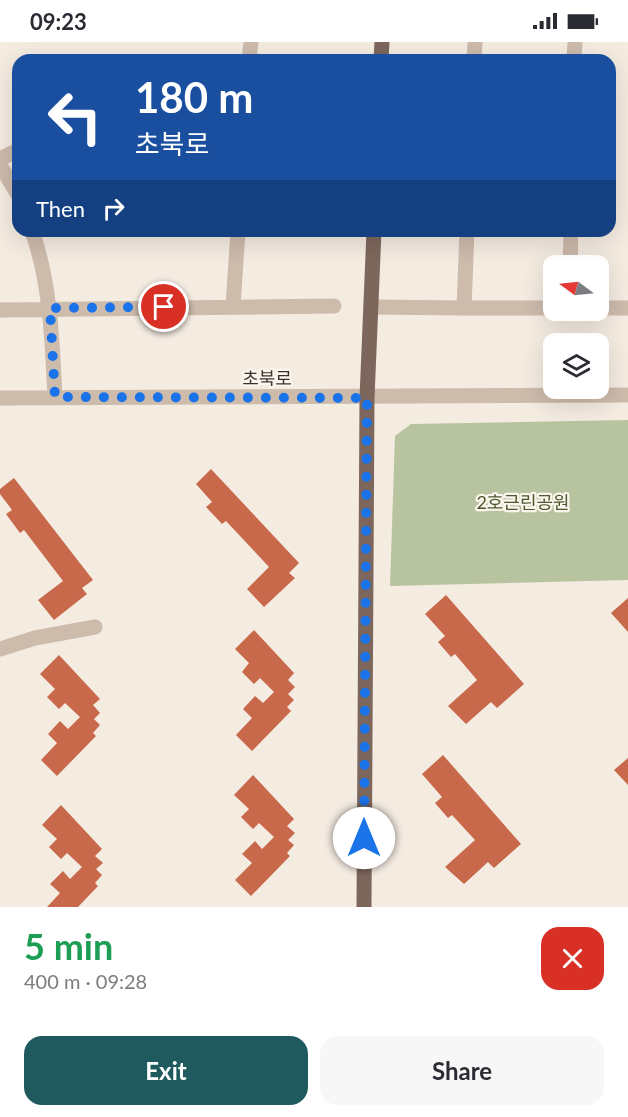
<!DOCTYPE html>
<meta charset="utf-8">
<style>
:root{--surface:#fff;--page:#f7f7f7;--text:#2b2b33;--muted:#7c7c81;--accent:#1f5a5e}
body{margin:0;font-family:Lato,"Noto Sans KR",sans-serif;background:var(--page);color:var(--text);height:100vh;display:flex;flex-direction:column;font-size:22px;white-space:nowrap}
*{box-sizing:border-box;margin:0}
p{font-size:20px;color:var(--muted)}
.icon{flex:none;width:33px;height:33px;fill:none;stroke:currentColor;stroke-width:2;stroke-linecap:round;stroke-linejoin:round}
.map{position:relative;height:865px;overflow:hidden}
.details{display:flex;flex-direction:column;background:var(--surface);flex:1}
.details>*{flex:none}
.hud{position:absolute;left:12px;top:12px;width:604px;height:183px;border-radius:18px;box-shadow:0 6px 24px #0002;background:#1a4fa0;color:#fff;overflow:hidden}
.needle{width:39px;rotate:285deg}
.tools{position:absolute;left:543px;top:213px;display:grid;gap:12px}
.tools a{display:grid;place-items:center;width:66px;height:66px;border-radius:12px;background:var(--surface);box-shadow:0 6px 24px #0002;font-size:30px}
.pin{position:absolute;display:grid;place-items:center;width:51px;height:51px;color:#fff;margin:-26px;border:3px solid #fff;border-radius:50%;box-shadow:0 2px 6px #0007}
.me{position:absolute;width:66px;margin:-33px;rotate:0deg;stroke-linejoin:round;filter:drop-shadow(0 0 4px #0008)}
.turn{display:flex;align-items:center;gap:21px;height:126px;padding:0 24px;font-size:27px}
.turn .icon{width:78px;height:78px;stroke-width:2.5}
.turn b{display:block;font-size:42px;line-height:51px}
.then{display:flex;align-items:center;height:57px;padding:0 24px;background:#0003;gap:12px;font-size:22px}
.round{display:grid;place-items:center;flex:none;width:63px;height:63px;border-radius:18px;background:var(--page)}
.head{display:flex;align-items:center;justify-content:space-between;height:102px;padding:0 24px}
h1{font-size:36px;font-weight:700;line-height:45px;color:#1e9e55}
.primary-button{display:flex;gap:12px;margin-top:auto;padding:12px 24px}
.primary-button a{flex:1;height:69px;border-radius:18px;background:var(--accent);color:#fff;font-size:24px;font-weight:700;line-height:69px;text-align:center}
.primary-button a+a{background:var(--page);color:var(--text)}
.status{display:flex;justify-content:space-between;align-items:center;height:42px;padding:0 30px;background:var(--surface);direction:ltr}
.status svg{height:16px;fill:currentColor}
.map>svg:first-child{display:block}
.green{fill:#b8c4a0}
.building{fill:#c8694b}
.lines{fill:none;stroke-linecap:round;stroke-linejoin:round}
.minor{stroke:#cdbbac;stroke-width:15}
.major{stroke:#7d675c;stroke-width:15}
.route{stroke:#1a73e8;stroke-width:10;stroke-dasharray:0 18}
.labels{text-anchor:middle;dominant-baseline:central;stroke-width:4.5;stroke-linejoin:round;paint-order:stroke}
.street-label{font-size:18px;fill:#3b302b;stroke:#fbf5ee}
.park-label{font-size:18px;fill:#4a5a2e;stroke:#fbf5ee}
</style>
<div class="status"><b>09:23</b><svg viewBox="0 0 49 12"><path d="M0 12V9h3v3zM5 12V6h3v6zM10 12V3h3v9zM15 12V0h3v12zM26 1h20v11H26zM47 4h2v5h-2z"/></svg></div>
<div class="map">
<svg width="628" height="865" viewBox="0 0 628 865">
<rect width="100%" height="100%" fill="#f4ebe1"/>
<path class="green" d="M628,378V538L390,544L395,394L411,382Z"/>
<path class="building" d="M211,427L299,521L289,531L295,536L264,565L247,547L269,525L226,479L222,482L206,465L212,460L196,442Z
M14,436L93,538L82,546L87,552L54,578L38,558L63,539L24,488L20,491L6,472L12,468L0,452V447Z
M446,553L524,642L497,666L491,660L466,682L448,664L477,638L455,612L451,615L438,600L445,594L425,572Z
M628,556V590L611,571Z
M254,588L294,631L288,638L295,645L288,652L294,658L287,665L291,669L252,709L236,693L252,676L243,667L255,654L263,661L274,650L260,636L254,642L242,630L249,621L235,607Z
M59,613L100,657L93,663L100,671L94,677L100,683L93,691L96,694L57,734L41,718L57,701L48,692L60,679L68,687L80,675L65,661L59,667L47,655L55,647L40,632Z
M443,713L521,802L494,826L488,820L464,842L445,825L475,798L452,773L448,776L435,761L442,755L422,732Z
M628,716V743L614,728Z
M253,733L294,777L287,784L295,791L288,798L294,803L287,811L290,814L251,854L235,838L252,821L242,812L255,799L262,807L274,795L259,781L253,787L241,775L249,767L234,753Z
M61,763L102,807L95,814L103,821L96,827L102,833L95,841L98,844L78,865H47L60,851L50,842L63,829L70,837L82,825L67,811L61,817L49,805L57,797L42,783Z"/>
<g class="lines">
<path class="minor" d="M249,18L251,0
M474,18L475,0
M574,18L575,0
M0,117L18,108
M0,123L18,153
M32,189C51,243 52,299 55,355
M467,189L464,266H554
M570,224L571,189
M233,264L238,189
M371,265L464,266
M598,266H628
M0,268L334,264
M0,356L628,353
M0,607L35,596L95,585"/>
<path class="major" d="M381,18L382,0
M364,865L367,356L374,189"/>
</g>
<g class="lines">
<path class="route" d="M164,265L50,266L55,355L367,356L364,796"/>
</g>
<g class="labels">
<g class="street-label">
<text x="267" y="336">초북로</text>
</g>
<g class="park-label">
<text x="523" y="460">2호근린공원</text>
</g>
</g>
</svg>
<div class="tools">
<a><svg class="needle" viewBox="-14 -14 28 28"><path d="M0-13l5 13h-10z" fill="#e53935"/><path d="M0 13l5-13h-10z" fill="#7c7c81"/></svg></a>
<a><svg class="icon" aria-label="layers" viewBox="0 0 24 24"><path d="M12 4l9 5-9 5-9-5zM3 14l9 5 9-5"/></svg></a>
</div>
<div class="pin" style="left:164px;top:265px;background:#d93025"><svg class="icon" aria-label="arrive" viewBox="0 0 24 24"><path d="M6 21V4h12l-3 4 3 4H6"/></svg></div>
<svg class="me" style="left:364px;top:796px" viewBox="-20 -20 40 40"><circle r="19" fill="#fff"/><path d="M0-13L10 11 0 6-10 11z" fill="#1a73e8"/></svg>
<div class="hud">
<div class="turn"><svg class="icon" aria-label="left" viewBox="0 0 24 24"><path d="M17 20v-9H6M10 6l-5 5 5 5"/></svg><div><b>180 m</b>초북로</div></div>
<div class="then">Then<svg class="icon" aria-label="right" viewBox="0 0 24 24"><path d="M7 20v-9h11M14 6l5 5-5 5"/></svg></div>
</div>
</div>
<section class="details">
<div class="head"><div><h1>5 min</h1><p>400 m · 09:28</p></div><a class="round" style="background:#d93025;color:#fff"><svg class="icon" aria-label="close" viewBox="0 0 24 24"><path d="M6 6l12 12M18 6L6 18"/></svg></a></div>
<div class="primary-button"><a>Exit</a><a>Share</a></div>
</section>
